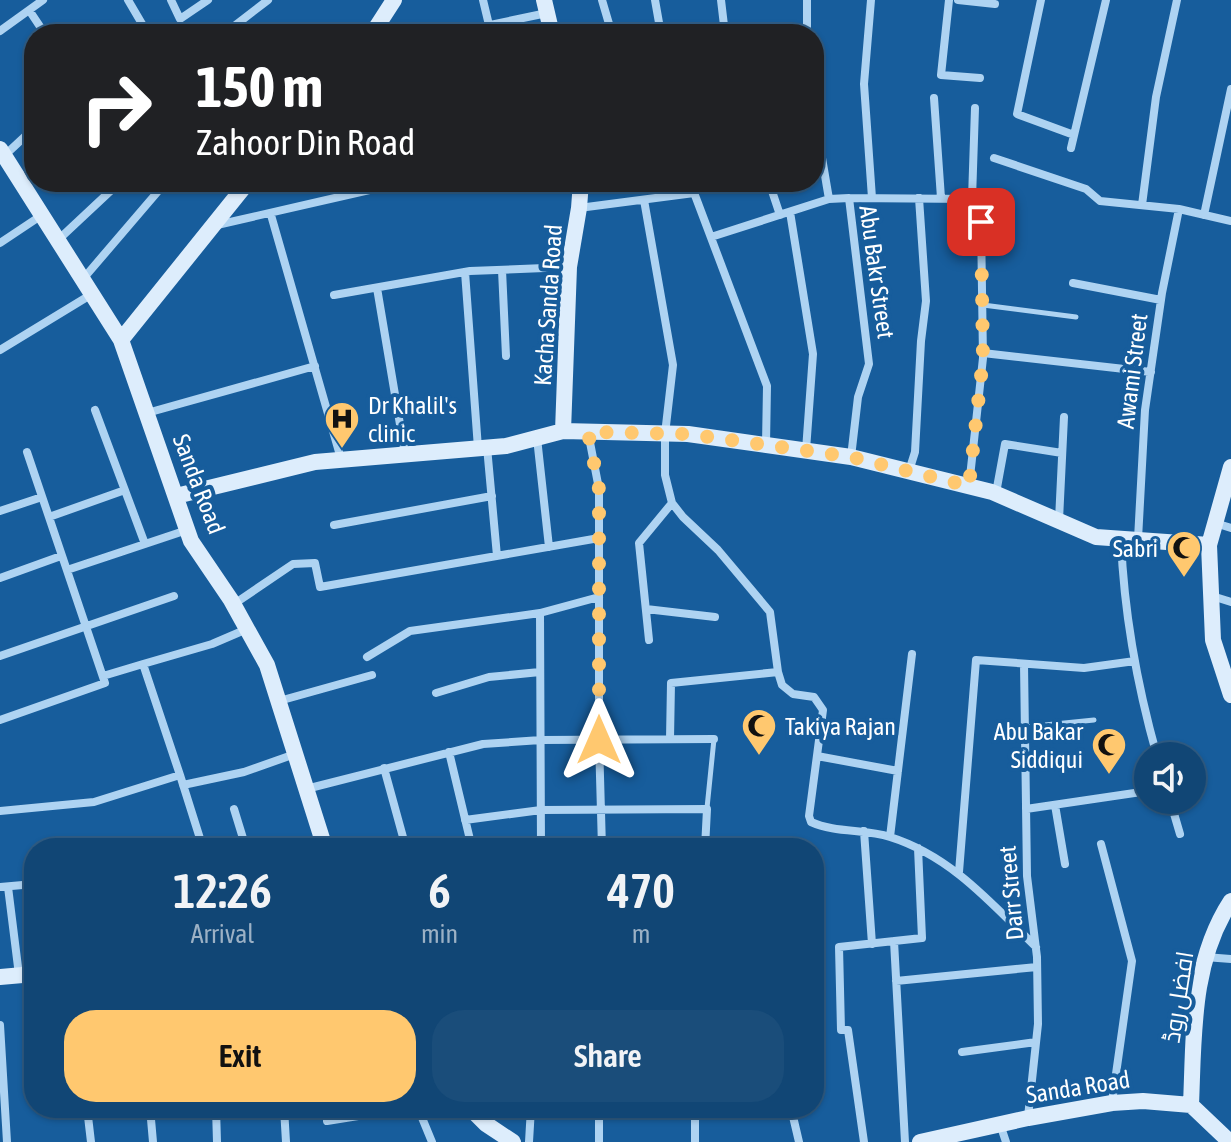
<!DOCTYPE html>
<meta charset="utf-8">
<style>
:root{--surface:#114675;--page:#1a4d7a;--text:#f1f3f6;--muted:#9cb1c5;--line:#305e87;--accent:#ffc86f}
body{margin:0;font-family:"Asap Condensed",Cairo,sans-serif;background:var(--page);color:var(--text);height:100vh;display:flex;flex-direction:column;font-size:30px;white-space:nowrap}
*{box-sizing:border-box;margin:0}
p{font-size:26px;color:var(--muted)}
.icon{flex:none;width:44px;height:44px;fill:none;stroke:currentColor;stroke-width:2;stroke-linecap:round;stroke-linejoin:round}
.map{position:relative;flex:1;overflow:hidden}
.side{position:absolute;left:24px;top:838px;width:800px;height:280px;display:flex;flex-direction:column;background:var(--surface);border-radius:32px;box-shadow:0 2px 6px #0004,0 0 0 2px var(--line)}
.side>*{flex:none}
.hud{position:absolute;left:24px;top:24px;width:800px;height:168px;border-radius:32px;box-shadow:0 2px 6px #0004,0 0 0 2px var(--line);background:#202124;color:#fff;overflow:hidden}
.buttons{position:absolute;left:1134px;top:742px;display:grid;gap:16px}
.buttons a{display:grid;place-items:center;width:72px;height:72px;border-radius:50%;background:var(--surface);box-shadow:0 2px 6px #0004,0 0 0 2px var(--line);font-size:40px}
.pin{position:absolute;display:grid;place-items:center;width:68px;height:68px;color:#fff;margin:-34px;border-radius:16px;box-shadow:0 4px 12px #0006}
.me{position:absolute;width:88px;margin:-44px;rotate:0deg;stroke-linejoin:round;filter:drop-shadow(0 0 6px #0008)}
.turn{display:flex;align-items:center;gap:28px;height:168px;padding:0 40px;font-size:36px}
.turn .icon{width:104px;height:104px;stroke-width:2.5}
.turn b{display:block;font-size:56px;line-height:68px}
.eta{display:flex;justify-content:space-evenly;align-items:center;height:136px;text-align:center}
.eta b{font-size:48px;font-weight:600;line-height:56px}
.action{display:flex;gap:16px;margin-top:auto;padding:16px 40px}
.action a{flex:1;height:92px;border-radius:32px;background:var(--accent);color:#111;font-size:32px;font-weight:600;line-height:92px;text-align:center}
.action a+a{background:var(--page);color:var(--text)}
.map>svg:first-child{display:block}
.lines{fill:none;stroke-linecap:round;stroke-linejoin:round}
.lane{stroke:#aed3f2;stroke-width:5}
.street{stroke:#aed3f2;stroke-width:8}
.secondary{stroke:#ddedfc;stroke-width:16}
.route{stroke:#ffc86f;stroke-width:14;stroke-dasharray:0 25.2}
.labels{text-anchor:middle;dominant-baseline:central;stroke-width:8;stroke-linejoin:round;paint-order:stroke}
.street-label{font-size:24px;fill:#fff;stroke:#175d9c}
.poi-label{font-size:24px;fill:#fff;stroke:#175d9c;text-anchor:start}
</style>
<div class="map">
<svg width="1231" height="1142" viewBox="0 0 1231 1142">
<rect width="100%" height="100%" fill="#175d9c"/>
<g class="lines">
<path class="lane" d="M983,305L1076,317
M1025,727L1094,720
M707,808L714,739"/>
<path class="street" d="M128,0L148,34
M171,0L180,19L208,0
M483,0L489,25
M602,0L612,34
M655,0L661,34
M721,0L725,34
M807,0V34
M871,0L864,84L872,198
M949,0L941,75L980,78
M958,0L995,4
M1041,0L1017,114L1074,135
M29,10L45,34
M0,31L43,0
M224,34L268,0
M461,34L471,29L547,13
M934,98L941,198
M814,111L829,199L849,198L869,364L858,397L851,457
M1071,148L1106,0
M5,155L34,128
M994,158L1086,189L1100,201L1179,209L1231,221
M690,182L767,386L766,444
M769,182L780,215
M849,198L972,199
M644,200L673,365L665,434V475L672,503L683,517L718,550L770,612L778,672L782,685L793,694L814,697L823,710L809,816L811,822C835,833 865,829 890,837C951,856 992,904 1036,947
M1142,205L1156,97L1177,0
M579,208L694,193
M790,212L813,354L806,450
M271,215L341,459
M1204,215L1231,89
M217,225L387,186L429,182
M711,237L829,199
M58,240L120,182
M0,243L42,215
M502,270L506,356
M465,272L478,448
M83,279L166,182
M1073,283L1161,300
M377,288L405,454
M334,295L470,271L569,267
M0,350L92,294
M983,353L1151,372
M95,410L145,544
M147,413L315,366
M588,432L599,489V740L602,848
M537,438L549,547
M487,447L497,556
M909,471L915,452L921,341L926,301L919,198
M969,486L983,358L981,222H975L972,199L975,108
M996,493L1005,444L1062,453
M0,511L42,497
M49,517L125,490
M1059,520L1064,417
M1215,523L1231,528
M334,525L492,496
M1138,539L1145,410L1162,293L1179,209
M1121,540C1124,613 1137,685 1157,756
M67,570L187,530
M0,578L61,556
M1212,596L1231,602
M234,604L293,564L315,563L320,587L599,538
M646,609L715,617
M649,640L639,543L672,503
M0,656L174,596
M367,657L410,631L540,613
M143,664L212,644L247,629
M1024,664L1027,876L1037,957L1038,1024L1028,1117
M103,676L143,664L180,775
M436,693L489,677L540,672
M279,701L372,675
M0,720L105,683L27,452
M670,739L671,683L778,672
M449,752L472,848
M817,756L898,771
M384,768L406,848
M183,785L244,772L295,754
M306,789L483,744L541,740L714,739
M1170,800L1180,834
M1055,805L1065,864
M234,809L246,848
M1026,809L1148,791
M0,811L94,802L180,775L203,848
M465,820L541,810L707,809L705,848
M864,831L872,944
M890,837L912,654
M1101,844L1132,961L1112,1102
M541,848L540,613L599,597
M959,872L976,660L1084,668L1135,661
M0,887L34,884
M8,887L19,975
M894,941L905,1142
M1205,957L1231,959
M896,981L1037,967
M0,1025L7,1142
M962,1052L1036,1042
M87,1108L91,1142
M150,1108L153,1142
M216,1108L217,1142
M284,1108L286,1142
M418,1108L432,1142
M695,1108V1142
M791,1108L799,1142
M327,1121L408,1108
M1000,1124L1006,1142
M529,1142L531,1108
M599,1142V1108
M864,1142L848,1030H841L839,947L922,938L918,848"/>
<path class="secondary" d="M544,0L552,34
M372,34L394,0
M0,149L121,340L191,541L231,600L267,665L325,848
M121,340L248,182
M563,431L569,267L579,208L581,182
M1231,467L1209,545L1213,640L1231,695
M176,496L315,462L506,446L563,431L688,434L851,457L992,492L1096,537L1209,545
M0,977L34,974
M1191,1105C1194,1035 1191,962 1231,901
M470,1108L486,1124L513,1142
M920,1142L1028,1118L1112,1103L1143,1101L1191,1105L1230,1142"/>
</g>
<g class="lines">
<path class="route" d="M599,740V489L588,432L688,434L851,457L969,486L983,358L981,222"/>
</g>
<defs>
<symbol id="hospital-pin" viewBox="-11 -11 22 30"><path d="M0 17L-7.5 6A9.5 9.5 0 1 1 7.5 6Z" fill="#ffc86f" stroke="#175d9c"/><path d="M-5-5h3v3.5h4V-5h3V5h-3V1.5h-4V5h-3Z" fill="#111"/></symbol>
<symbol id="mosque-pin" viewBox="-11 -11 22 30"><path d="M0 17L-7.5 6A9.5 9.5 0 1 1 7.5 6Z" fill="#ffc86f" stroke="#175d9c"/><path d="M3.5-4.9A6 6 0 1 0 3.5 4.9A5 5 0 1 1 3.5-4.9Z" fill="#111"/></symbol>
</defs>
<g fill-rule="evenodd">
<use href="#hospital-pin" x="322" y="399" width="40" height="54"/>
<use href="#mosque-pin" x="1164" y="528" width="40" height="54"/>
<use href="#mosque-pin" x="739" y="706" width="40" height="54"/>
<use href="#mosque-pin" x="1089" y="725" width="40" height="54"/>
</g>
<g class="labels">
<g class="street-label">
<text transform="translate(877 272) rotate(82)">Abu Bakr Street</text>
<text transform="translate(548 305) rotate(-86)">Kacha Sanda Road</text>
<text transform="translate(1132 371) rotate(-83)">Awami Street</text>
<text transform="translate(199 484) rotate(69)">Sanda Road</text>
<text transform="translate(1011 893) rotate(-95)">Darr Street</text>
<text transform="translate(1178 997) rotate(-81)">افضل روڈ</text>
<text transform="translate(1078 1087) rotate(-9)">Sanda Road</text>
</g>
<g class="poi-label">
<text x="368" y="405">Dr Khalil's<tspan x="368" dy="28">clinic</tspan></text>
<text x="1158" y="548" text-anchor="end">Sabri</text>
<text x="785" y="726">Takiya Rajan</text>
<text x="1083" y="731" text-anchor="end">Abu Bakar<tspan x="1083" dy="28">Siddiqui</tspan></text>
</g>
</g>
</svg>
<div class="buttons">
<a><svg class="icon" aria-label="sound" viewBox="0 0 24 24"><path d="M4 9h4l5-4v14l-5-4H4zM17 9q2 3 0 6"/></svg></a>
</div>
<div class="pin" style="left:981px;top:222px;background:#d93025"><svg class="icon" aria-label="arrive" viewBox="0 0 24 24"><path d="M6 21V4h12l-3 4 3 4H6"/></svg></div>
<svg class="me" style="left:599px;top:740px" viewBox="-20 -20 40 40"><path d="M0-17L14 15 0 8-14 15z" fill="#ffc86f" stroke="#fff" stroke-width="4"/></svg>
<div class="hud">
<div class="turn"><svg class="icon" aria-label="right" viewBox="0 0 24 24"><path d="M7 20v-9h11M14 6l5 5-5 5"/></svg><div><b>150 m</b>Zahoor Din Road</div></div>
</div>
<section class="side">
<div class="eta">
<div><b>12:26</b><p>Arrival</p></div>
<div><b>6</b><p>min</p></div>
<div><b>470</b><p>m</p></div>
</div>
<div class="action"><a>Exit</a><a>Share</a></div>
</section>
</div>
